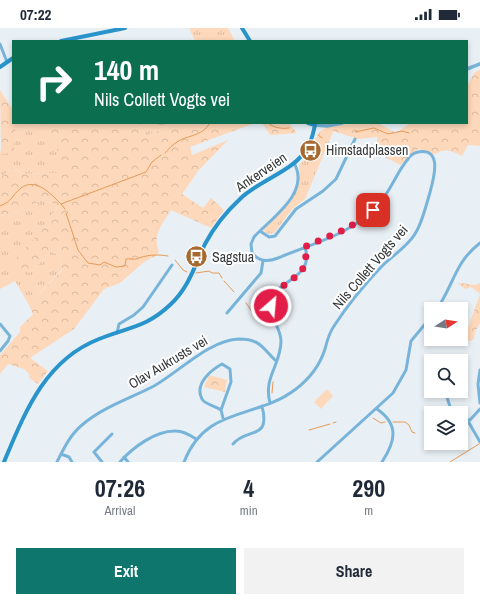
<!DOCTYPE html>
<style>
:root{--surface:#fff;--page:#f2f2f3;--text:#1f2937;--muted:#747a83;--accent:#0f766e}
body{margin:0;font-family:"Archivo Narrow",sans-serif;background:var(--page);color:var(--text);height:100vh;display:flex;flex-direction:column;font-size:15px;white-space:nowrap}
*{box-sizing:border-box;margin:0}
p{font-size:13px;color:var(--muted)}
.icon{flex:none;width:22px;height:22px;fill:none;stroke:currentColor;stroke-width:2;stroke-linecap:round;stroke-linejoin:round}
.map{position:relative;height:434px;overflow:hidden}
.drawer{display:flex;flex-direction:column;background:var(--surface);flex:1}
.drawer>*{flex:none}
.top-card{position:absolute;left:12px;top:12px;width:456px;height:84px;border-radius:0px;box-shadow:0 2px 6px #0003;background:#0b6e4f;color:#fff;overflow:hidden}
.needle{width:26px;rotate:78deg}
.buttons{position:absolute;left:424px;top:274px;display:grid;gap:8px}
.buttons a{display:grid;place-items:center;width:44px;height:44px;border-radius:0px;background:var(--surface);box-shadow:0 2px 6px #0003;font-size:20px}
.pin{position:absolute;display:grid;place-items:center;width:34px;height:34px;color:#fff;margin:-17px;border-radius:8px;box-shadow:0 2px 6px #0006}
.me{position:absolute;width:44px;margin:-22px;rotate:27deg;stroke-linejoin:round;filter:drop-shadow(0 0 3px #0008)}
.turn{display:flex;align-items:center;gap:14px;height:84px;padding:0 16px;font-size:18px}
.turn .icon{width:52px;height:52px;stroke-width:2.5}
.turn b{display:block;font-size:28px;line-height:34px}
.eta{display:flex;justify-content:space-evenly;align-items:center;height:68px;text-align:center}
.eta b{font-size:24px;font-weight:700;line-height:28px}
.action{display:flex;gap:8px;margin-top:auto;padding:8px 16px}
.action a{flex:1;height:46px;border-radius:0px;background:var(--accent);color:#fff;font-size:16px;font-weight:700;line-height:46px;text-align:center}
.action a+a{background:var(--page);color:var(--text)}
.status{display:flex;justify-content:space-between;align-items:center;height:28px;padding:0 20px;background:var(--surface);direction:ltr}
.status svg{height:11px;fill:currentColor}
.map>svg:first-child{display:block}
.grass{fill:url(#grass-tufts)}
.forest{fill:url(#forest-crowns)}
.green{fill:#fdd8ba}
.lines{fill:none;stroke-linecap:round;stroke-linejoin:round}
.stream{stroke:#e69b57;stroke-width:1}
.minor{stroke:#78b4d9;stroke-width:3}
.tertiary{stroke:#78b4d9;stroke-width:3.5}
.secondary{stroke:#2994cb;stroke-width:4}
.route{stroke:#e11d48;stroke-width:7;stroke-dasharray:0 12.6}
.labels{text-anchor:middle;dominant-baseline:central;stroke-width:4;stroke-linejoin:round;paint-order:stroke}
.poi-label{font-size:14px;fill:#36393a;stroke:#fff;text-anchor:start}
.street-label{font-size:14px;fill:#36393a;stroke:#fff}
</style>
<div class="status"><b>07:22</b><svg viewBox="0 0 49 12"><path d="M0 12V9h3v3zM5 12V6h3v6zM10 12V3h3v9zM15 12V0h3v12zM26 1h20v11H26zM47 4h2v5h-2z"/></svg></div>
<div class="map">
<svg width="480" height="434" viewBox="0 0 480 434">
<defs>
<pattern id="grass-tufts" width="24" height="20" patternUnits="userSpaceOnUse"><rect width="24" height="20" fill="#fdd8ba"/><path d="M3 7l-1-3M5 7V3M7 7l1-3M15 17l-1-3M17 17v-4M19 17l1-3" fill="none" stroke="#d9baa1"/></pattern>
<pattern id="forest-crowns" width="20" height="18" patternUnits="userSpaceOnUse"><rect width="20" height="18" fill="#fdd8ba"/><path d="M2 6a3 3 0 1 1 6 0M12 15a3 3 0 1 1 6 0" fill="none" stroke="#d9baa1"/></pattern>
</defs>
<rect width="100%" height="100%" fill="#e9f0f5"/>
<path class="grass" d="M189,0H228L235,13H195Z
M138,95H177L146,108Z
M41,97L57,119L60,145L21,146L14,139L0,150V122L2,126L15,102Z
M336,97L305,171L293,180L274,205L268,206L263,202C285,180 302,170 299,137C303,132 309,128 311,122C320,105 314,103 336,97Z
M46,170L57,179L41,203L30,245L51,223L60,228L62,241L29,277L15,253L0,261V188L11,186Z"/>
<path class="forest" d="M480,42V118L468,117L462,128C450,122 445,120 433,127L418,121L400,137L377,125V109L358,111L333,103L336,97L378,95L396,105L410,95H467V58L475,44Z
M0,62L13,82V95H138L146,108L177,95H255L190,119L192,127L228,112L199,142L182,166L203,180L211,170L224,182L211,200L171,182C162,196 152,207 159,223L157,227L144,234L120,255L104,261L74,301L30,330L48,343L38,356L29,350V346L24,341L8,336L0,346V327L20,304V299L33,286L29,277L62,242L60,228L51,223L30,245L10,237L41,203L57,179L46,170L11,186L0,188V150L14,139L21,146L59,145L57,119L41,97L15,102L14,125L1,126Z
M262,95H289L297,105L270,107Z
M461,255L475,257L480,255V295L475,304L474,311L471,313L466,312L465,308L480,266L471,259L466,261L458,256Z
M209,347L227,352L225,364L204,359Z"/>
<path class="green" d="M327,361L333,368L321,381L314,374Z"/>
<g class="lines">
<path class="stream" d="M268,95C274,100 282,101 289,100
M355,104L374,100L388,106L402,103L409,105
M318,107L322,110
M165,125C169,121 173,116 177,114C189,106 200,110 210,95
M61,176L65,181
M0,178C13,173 11,168 21,160C36,149 51,166 61,176L146,144L152,134L161,127
M66,185L78,222L88,235L100,237L104,234L116,239L125,238L126,231C130,230 132,232 136,231C146,227 157,226 168,228
M175,232L183,242L187,244
M196,245L209,243L212,245H219L222,250
M224,253L234,264
M246,275L253,285
M272,365L273,354
M373,390L381,395L385,394
M393,394H405L409,397L412,404L415,405
M333,395L336,394
M309,402L330,396
M450,434L479,416"/>
<path class="minor" d="M0,16L7,34
M260,203L269,209L275,208L296,181L323,163L336,151L355,111
M437,281C454,256 455,234 480,215
M227,285L261,245L263,233
M0,296L10,308L8,313L0,323
M117,305L119,296L134,287L143,279L172,237
M480,342L478,356L480,375
M445,363L452,385
M270,375C263,349 281,337 281,313C281,298 265,286 273,270C282,249 314,250 305,219
M377,381C400,397 395,414 382,434
M221,382L231,354L230,341L222,336C211,342 194,356 202,371C204,376 216,378 221,382L223,390
M461,392H470L480,381
M468,393L480,414
M233,416C247,399 271,413 262,378
M61,426L69,429L72,434
M124,429L128,434
M57,434C64,420 70,407 82,397C103,379 131,370 154,358C179,344 209,312 239,311C261,311 263,321 276,333
M102,434L94,424L112,406
M120,434C132,420 156,402 176,403C183,403 190,407 196,411
M184,434C206,377 256,392 296,361C309,351 320,337 325,321C327,313 329,305 334,298C347,278 365,256 382,238C393,227 407,219 415,206C422,195 425,181 429,168C432,156 445,119 418,124C414,125 410,127 408,131C396,145 391,163 378,177C353,206 311,216 278,230C268,234 259,234 252,225L251,216L254,209C271,190 311,165 294,135
M317,434L393,365L406,342L411,313L431,289"/>
<path class="tertiary" d="M467,41L480,36
M315,97L327,98L342,95"/>
<path class="secondary" d="M242,0L250,13
M61,13L125,0
M0,39L13,30
M4,434C25,384 45,332 99,311C128,299 146,300 171,276C189,259 195,237 205,216C214,199 226,184 240,171C259,152 295,143 307,120C312,113 313,105 315,97L308,95"/>
</g>
<g class="lines">
<path class="route" d="M271,278C273,251 315,253 304,219L348,200L373,182"/>
</g>
<defs>
<symbol id="bus-disc" viewBox="-11 -11 22 22"><circle r="9.5" fill="#a7692f" stroke="#fff"/><path d="M-5-6H5V4H4V6H2V4H-2V6H-4V4H-5ZM-3.5-4V0h7V-4ZM-3.5 1.2v1.5H-2V1.2ZM2 1.2v1.5H3.5V1.2Z" fill="#fff"/></symbol>
</defs>
<g fill-rule="evenodd">
<use href="#bus-disc" x="298" y="110" width="25" height="25"/>
<use href="#bus-disc" x="184" y="216" width="25" height="25"/>
</g>
<g class="labels">
<g class="poi-label">
<text x="326" y="122">Himstadplassen</text>
<text x="212" y="229">Sagstua</text>
</g>
<g class="street-label">
<text transform="translate(261 144) rotate(-34)">Ankerveien</text>
<text transform="translate(370 239) rotate(-49)">Nils Collett Vogts vei</text>
<text transform="translate(168 334) rotate(-31)">Olav Aukrusts vei</text>
</g>
</g>
</svg>
<div class="buttons">
<a><svg class="needle" viewBox="-14 -14 28 28"><path d="M0-13l5 13h-10z" fill="#e53935"/><path d="M0 13l5-13h-10z" fill="#747a83"/></svg></a>
<a><svg class="icon" aria-label="search" viewBox="0 0 24 24"><circle cx="10" cy="10" r="6"/><path d="M15 15l6 6"/></svg></a>
<a><svg class="icon" aria-label="layers" viewBox="0 0 24 24"><path d="M12 4l9 5-9 5-9-5zM3 14l9 5 9-5"/></svg></a>
</div>
<div class="pin" style="left:373px;top:182px;background:#d93025"><svg class="icon" aria-label="arrive" viewBox="0 0 24 24"><path d="M6 21V4h12l-3 4 3 4H6"/></svg></div>
<svg class="me" style="left:271px;top:278px" viewBox="-20 -20 40 40"><circle r="17" fill="#e11d48" stroke="#fff" stroke-width="3"/><path d="M0-11L8 9 0 5-8 9z" fill="#fff"/></svg>
<div class="top-card">
<div class="turn"><svg class="icon" aria-label="right" viewBox="0 0 24 24"><path d="M7 20v-9h11M14 6l5 5-5 5"/></svg><div><b>140 m</b>Nils Collett Vogts vei</div></div>
</div>
</div>
<section class="drawer">
<div class="eta">
<div><b>07:26</b><p>Arrival</p></div>
<div><b>4</b><p>min</p></div>
<div><b>290</b><p>m</p></div>
</div>
<div class="action"><a>Exit</a><a>Share</a></div>
</section>
